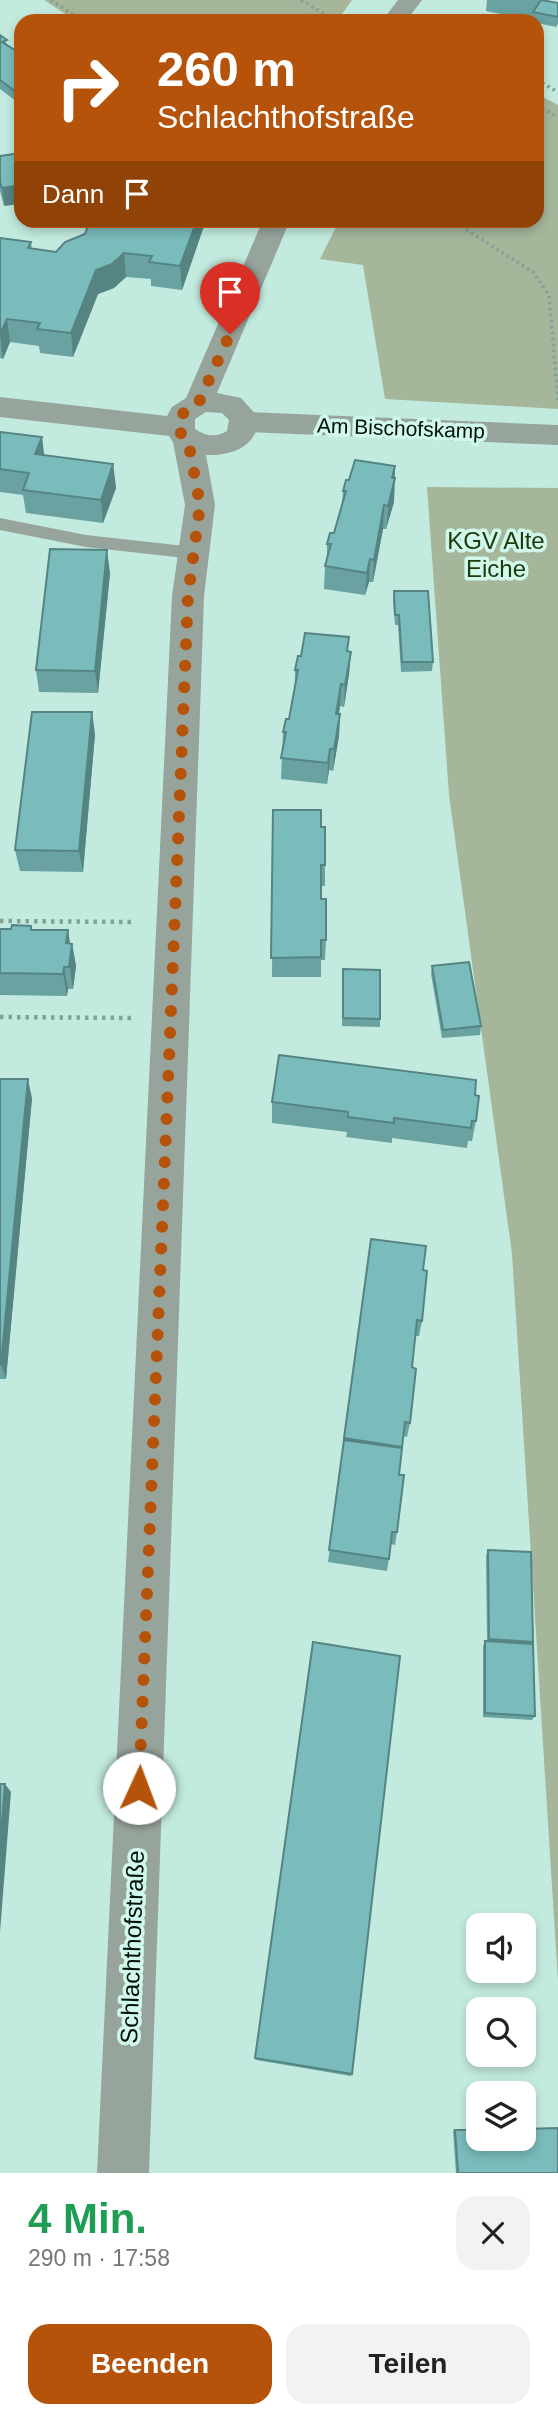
<!DOCTYPE html>
<html lang="de">
<meta charset="utf-8">
<style>
:root{--surface:#fff;--page:#f2f2f2;--text:#222;--muted:#767676;--accent:#b45309}
body{margin:0;font-family:Arial,sans-serif;background:var(--page);color:var(--text);height:100vh;display:flex;flex-direction:column;font-size:26px;white-space:nowrap}
*{box-sizing:border-box;margin:0}
p{font-size:23px;color:var(--muted)}
.icon{flex:none;width:38px;height:38px;fill:none;stroke:currentColor;stroke-width:2;stroke-linecap:round;stroke-linejoin:round}
.map{position:relative;height:2173px;overflow:hidden}
.drawer{display:flex;flex-direction:column;background:var(--surface);flex:1}
.drawer>*{flex:none}
.top-card{position:absolute;left:14px;top:14px;width:530px;height:214px;border-radius:21px;box-shadow:0 4px 10px #0003;background:#b45309;color:#fff;overflow:hidden}
.buttons{position:absolute;left:466px;top:1913px;display:grid;gap:14px}
.buttons a{display:grid;place-items:center;width:70px;height:70px;border-radius:14px;background:var(--surface);box-shadow:0 4px 10px #0003;font-size:35px}
.pin{position:absolute;display:grid;place-items:center;width:60px;height:60px;color:#fff;margin:-72px -30px;border-radius:50% 50% 50% 0;rotate:-45deg;box-shadow:0 0 7px #0007}
.pin .icon{rotate:45deg}
.me{position:absolute;width:77px;margin:-38px;rotate:2deg;stroke-linejoin:round;filter:drop-shadow(0 0 5px #0008)}
.turn{display:flex;align-items:center;gap:24px;height:147px;padding:0 28px;font-size:32px}
.turn .icon{width:91px;height:91px;stroke-width:2.5}
.turn b{display:block;font-size:49px;line-height:60px}
.then{display:flex;align-items:center;height:66px;padding:0 28px;background:#0003;gap:14px;font-size:26px}
.round{display:grid;place-items:center;flex:none;width:74px;height:74px;border-radius:21px;background:var(--page)}
.head{display:flex;align-items:center;justify-content:space-between;height:119px;padding:0 28px}
h1{font-size:42px;font-weight:600;line-height:52px;color:#1e9e55}
.cta{display:flex;gap:14px;margin-top:auto;padding:14px 28px}
.cta a{flex:1;height:80px;border-radius:21px;background:var(--accent);color:#fff;font-size:28px;font-weight:600;line-height:80px;text-align:center}
.cta a+a{background:var(--page);color:var(--text)}
.map>svg:first-child{display:block}
.green{fill:#a5b69b}
.lines{fill:none;stroke-linecap:round;stroke-linejoin:round}
.path-far1{stroke:#83a197;stroke-width:3.5;stroke-dasharray:2.5 3.5;stroke-linecap:butt}
.path{stroke:#83a197;stroke-width:4.5;stroke-dasharray:3.5 5;stroke-linecap:butt}
.service{fill:#97a49b;fill-rule:evenodd}
.minor{fill:#97a49b;fill-rule:evenodd}
.tertiary{fill:#97a49b;fill-rule:evenodd}
.wall{fill:#69a2a1}
.shaded-wall{fill:#558483}
.building{fill:#7abcbb;stroke:#558483;stroke-width:2}
.route{stroke:#b45309;stroke-width:12;stroke-dasharray:0 21.6}
.labels{text-anchor:middle;dominant-baseline:central;stroke-width:7;stroke-linejoin:round;paint-order:stroke}
.far-street-label{font-size:21px;fill:#030f0b;stroke:#d0f8eb}
.park-label{font-size:24px;fill:#203a0c;stroke:#d0f8eb}
.street-label{font-size:24px;fill:#030f0b;stroke:#d0f8eb}
</style>
<div class="map">
<svg width="558" height="2173" viewBox="0 0 558 2173">
<rect width="100%" height="100%" fill="#c3eade"/>
<path class="green" d="M44,0H352L337,21H76Z
M537,94L558,105V409L385,399L363,265L320,259L339,221L537,220Z
M427,487L558,488V1981L512,1254L449,795Z"/>
<g class="lines">
<path class="path-far1" d="M51,0L82,21
M301,0L326,15L321,21
M537,80L558,92
M537,105L558,117
M451,220L533,272L549,295L558,400"/>
<path class="path" d="M0,921L134,922
M0,1017L132,1018"/>
<path class="service" d="M0,518L86,535L194,547L201,548L203,553L201,558L194,559L86,547L0,530Z"/>
<path class="minor" d="M245,412L558,425V445L245,432L235,429L230,422L235,415Z"/>
<path class="tertiary" d="M398,0H422L406,21H382Z
M263,220H290L217,393L241,398L259,418C257,447 232,456 206,455L215,505L204,596L149,2173H97L172,596L185,505L173,442L169,436L0,417V397L167,416L172,407L186,398ZM206,412L222,413L229,420L227,431C215,438 206,436 195,429V419Z"/>
</g>
<path class="wall" d="M487,0H544L558,3V24L556,27L537,23V21H532V20L486,11Z
M0,35L8,45L21,54L20,104L0,89Z
M0,156L4,206L0,191Z
M90,220H206L182,290L151,286V279L126,277L114,288L98,294L73,357L40,353L39,346L10,342L3,359L0,358V238L31,242L32,249L56,252L85,234Z
M0,432L44,456L113,464L116,488L103,523L26,513L23,495L0,492Z
M395,466L394,502L386,529H383L373,582H369L365,595L324,589L325,566L327,558V544L334,533L342,504L343,491L349,480Z
M110,573L98,693L39,692L36,670Z
M394,591L433,662L432,671L401,672L398,625H395L393,601Z
M349,652H351L349,674L344,707L340,706L339,714H340L339,736L333,771L329,770L327,784L281,779L283,732L289,719L295,689V670Z
M95,734L83,872L20,871L15,850Z
M273,810L321,827L325,865V886H321V899L326,940L325,960H321V977H272Z
M31,926L32,930L72,944L76,966L73,989H68L67,996L0,995V929H11Z
M432,966L481,1026L480,1035L442,1038L431,974Z
M342,978L380,1019V1027L342,1026Z
M0,1079L32,1098L6,1379H0Z
M475,1095L476,1121L472,1141H468L467,1148L392,1138V1143L346,1137L347,1132L272,1123V1102Z
M371,1239L423,1270L422,1321L419,1336H415L412,1367L410,1423L407,1437L403,1436L399,1475L397,1532L395,1545L391,1544L387,1571L328,1562Z
M488,1550L533,1642L532,1644L535,1716L532,1720L483,1717V1646L485,1641H487L486,1555Z
M255,2058L352,2074L351,2076L256,2060Z
M453,2130H478L558,2173H456Z"/>
<path class="shaded-wall" d="M21,185V204L4,206L2,188Z
M197,220H206L182,290L180,266Z
M124,253L126,277L114,288L98,294L73,357L71,333L96,270Z
M7,319L10,342L3,359L0,334Z
M42,437L45,461L35,454Z
M113,464L116,488L103,523L101,500Z
M395,466L394,502L386,529L392,478Z
M384,505L383,529L373,582L374,560Z
M107,550L110,573L98,693L95,671Z
M370,559L369,582L365,595L367,573Z
M351,652L349,674L344,707L345,685Z
M341,684L340,706L335,736L336,714Z
M92,712L95,734L83,872L79,851Z
M340,714L339,736L333,771L334,749Z
M330,749L329,770L327,784L328,763Z
M68,930L71,950L72,944L76,966L73,989L66,943Z
M64,967L68,989L67,996L63,974Z
M28,1079L32,1098L6,1379L1,1364Z
M5,1784L11,1792L0,1932V1848Z"/>
<path class="building" d="M541,0L558,3V17L533,12Z
M0,35L7,40L2,42L21,54V93L19,94L0,80Z
M21,153V185L2,188L0,182V156Z
M90,220H197L180,266L149,262L152,256L124,253L112,264L96,270L71,333L37,329L40,323L7,319L0,334V238L31,242L28,248L56,252L65,242L85,234Z
M0,432L42,437L35,454L113,464L101,500L23,490L29,473L0,469Z
M355,460L395,466L392,478H395L388,506L384,505L374,560L370,559L367,573L325,566L331,544H327L330,533H334L346,491H343L346,480H349Z
M50,549L107,550L95,671L36,670Z
M394,591H428L433,662H402L399,615H395Z
M305,633L349,637L347,651L351,652L345,685L341,684L336,714H340L334,749H330L328,763L281,758L286,732H283L286,719H289L298,670H295L298,656H301Z
M32,712H92L79,851L15,850Z
M273,810H321V827H325V865H321V899H326V940H321V957L271,958Z
M12,925L31,926V930H68L66,943L72,944L69,967H64L63,974L0,973V929H11Z
M469,962L481,1026L443,1030L432,966Z
M343,969L380,970V1019L343,1018Z
M279,1055L476,1080L475,1095L479,1096L476,1121H472L471,1128L394,1118V1123L348,1117V1112L272,1102Z
M0,1079H28L1,1364H0Z
M371,1239L426,1246L423,1270L427,1271L422,1321L417,1320L412,1367L416,1369L410,1423L405,1422L402,1447L344,1438Z
M344,1440L402,1448L399,1475H404L397,1532H392L389,1559L329,1550Z
M488,1550L531,1552L533,1642L489,1639Z
M485,1641L533,1644L535,1716L485,1713Z
M313,1642L400,1656L352,2074L255,2058Z
M0,1784H5L0,1848Z
M558,2128V2173H458L455,2130H478V2138H523V2129Z"/>
<g class="lines">
<path class="route" d="M139,1788L188,596L200,505L188,440L181,434L179,420L182,414L198,404L230,334"/>
</g>
<g class="labels">
<g class="far-street-label">
<text transform="translate(401 428) rotate(2)">Am Bischofskamp</text>
</g>
<g class="park-label">
<text x="496" y="540">KGV Alte<tspan x="496" dy="28">Eiche</tspan></text>
</g>
<g class="street-label">
<text transform="translate(132 1947) rotate(-88)">Schlachthofstraße</text>
</g>
</g>
</svg>
<div class="buttons">
<a><svg class="icon" aria-label="sound" viewBox="0 0 24 24"><path d="M4 9h4l5-4v14l-5-4H4zM17 9q2 3 0 6"/></svg></a>
<a><svg class="icon" aria-label="search" viewBox="0 0 24 24"><circle cx="10" cy="10" r="6"/><path d="M15 15l6 6"/></svg></a>
<a><svg class="icon" aria-label="layers" viewBox="0 0 24 24"><path d="M12 4l9 5-9 5-9-5zM3 14l9 5 9-5"/></svg></a>
</div>
<div class="pin" style="left:230px;top:334px;background:#d93025"><svg class="icon" aria-label="arrive" viewBox="0 0 24 24"><path d="M6 21V4h12l-3 4 3 4H6"/></svg></div>
<svg class="me" style="left:139px;top:1788px" viewBox="-20 -20 40 40"><circle r="19" fill="#fff"/><path d="M0-13L10 11 0 6-10 11z" fill="#b45309"/></svg>
<div class="top-card">
<div class="turn"><svg class="icon" aria-label="right" viewBox="0 0 24 24"><path d="M7 20v-9h11M14 6l5 5-5 5"/></svg><div><b>260 m</b>Schlachthofstraße</div></div>
<div class="then">Dann<svg class="icon" aria-label="arrive" viewBox="0 0 24 24"><path d="M6 21V4h12l-3 4 3 4H6"/></svg></div>
</div>
</div>
<section class="drawer">
<div class="head"><div><h1>4 Min.</h1><p>290 m · 17:58</p></div><a class="round"><svg class="icon" aria-label="close" viewBox="0 0 24 24"><path d="M6 6l12 12M18 6L6 18"/></svg></a></div>
<div class="cta"><a>Beenden</a><a>Teilen</a></div>
</section>
